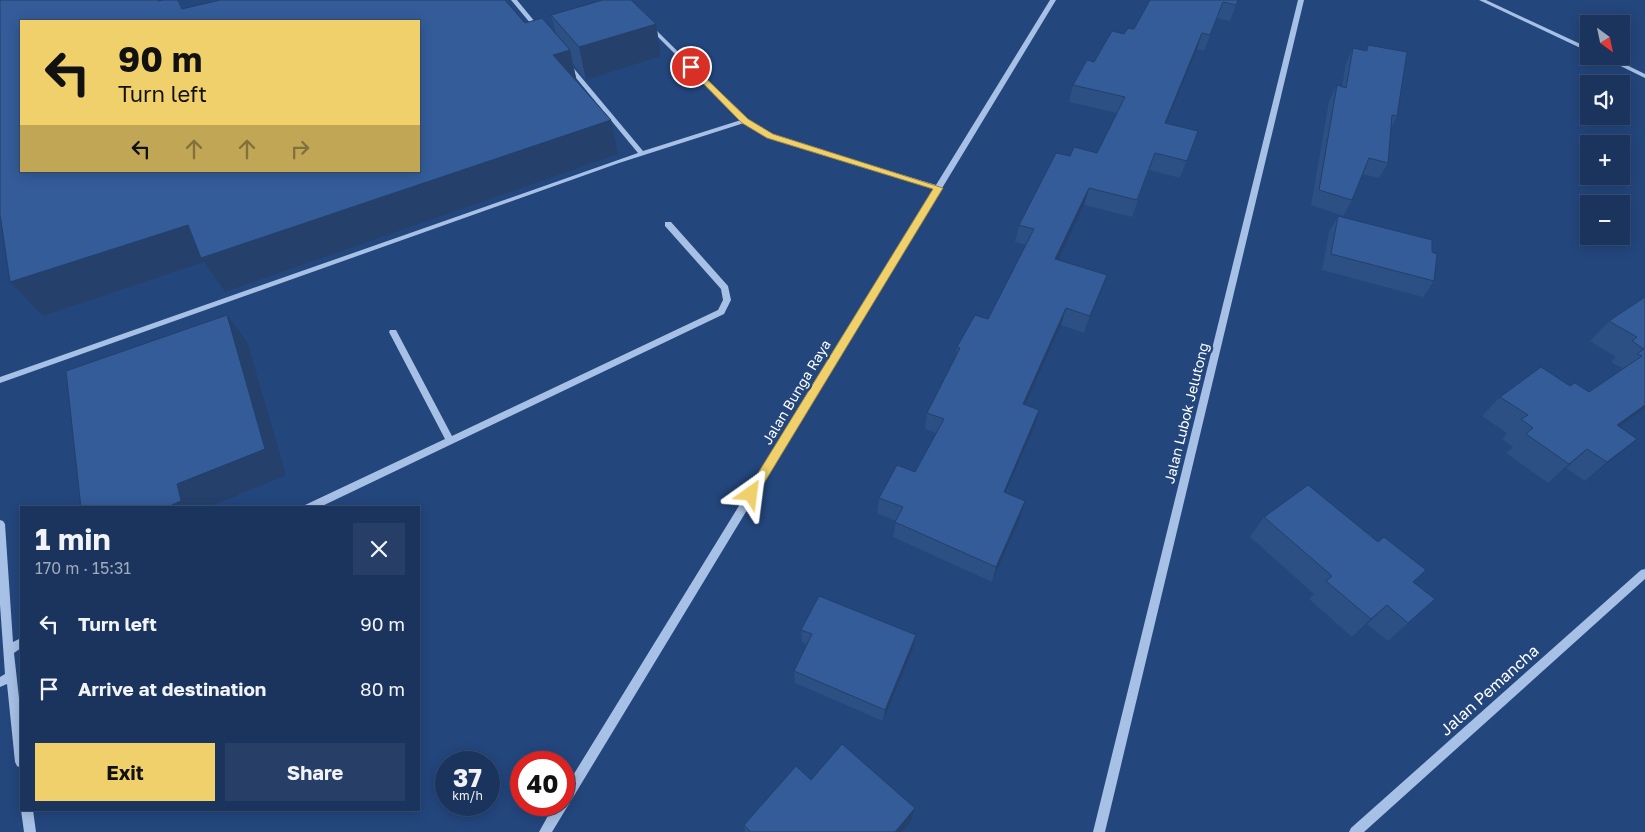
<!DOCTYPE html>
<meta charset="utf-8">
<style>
:root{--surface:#1a345e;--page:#273f67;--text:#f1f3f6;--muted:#9faabc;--line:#384f73;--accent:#f0d06b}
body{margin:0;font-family:"Golos Text",sans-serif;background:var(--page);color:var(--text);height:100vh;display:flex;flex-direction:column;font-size:19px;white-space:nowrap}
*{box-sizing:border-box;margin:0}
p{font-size:16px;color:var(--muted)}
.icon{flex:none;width:28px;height:28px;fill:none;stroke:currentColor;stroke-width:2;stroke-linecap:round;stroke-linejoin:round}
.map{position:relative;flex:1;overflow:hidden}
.details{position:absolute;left:20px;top:506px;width:400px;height:305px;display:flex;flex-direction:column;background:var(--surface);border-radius:0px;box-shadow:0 2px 12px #0003,0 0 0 1px var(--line)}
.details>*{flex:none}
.guide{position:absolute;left:20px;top:20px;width:400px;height:152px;border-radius:0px;box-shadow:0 2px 12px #0003,0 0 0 1px var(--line);background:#f0d06b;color:#111;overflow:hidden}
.needle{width:32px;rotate:147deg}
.controls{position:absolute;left:1580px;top:15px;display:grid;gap:10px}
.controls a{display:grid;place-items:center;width:50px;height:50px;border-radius:0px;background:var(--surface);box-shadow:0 2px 12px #0003,0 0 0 1px var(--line);font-size:25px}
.speed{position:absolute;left:435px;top:751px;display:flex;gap:10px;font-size:25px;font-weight:700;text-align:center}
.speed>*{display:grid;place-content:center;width:65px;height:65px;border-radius:50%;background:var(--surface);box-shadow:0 2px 12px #0003,0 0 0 1px var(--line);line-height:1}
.speed small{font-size:12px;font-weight:400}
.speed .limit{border:8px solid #d22;background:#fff;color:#111}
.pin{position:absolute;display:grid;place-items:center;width:42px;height:42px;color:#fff;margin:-21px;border:2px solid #fff;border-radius:50%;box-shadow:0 1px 5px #0007}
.me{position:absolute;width:55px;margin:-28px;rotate:31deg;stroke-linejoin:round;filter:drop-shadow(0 0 4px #0008)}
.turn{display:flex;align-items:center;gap:18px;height:105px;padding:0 15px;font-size:22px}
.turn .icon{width:65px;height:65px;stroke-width:2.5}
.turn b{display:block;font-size:35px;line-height:42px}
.lanes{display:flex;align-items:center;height:48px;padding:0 15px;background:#0003;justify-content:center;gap:25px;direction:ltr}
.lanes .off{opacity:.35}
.round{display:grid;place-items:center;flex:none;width:52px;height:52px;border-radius:0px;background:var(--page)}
.summary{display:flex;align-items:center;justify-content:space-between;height:85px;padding:0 15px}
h1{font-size:30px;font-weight:700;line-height:38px}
.primary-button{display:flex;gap:10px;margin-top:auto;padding:10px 15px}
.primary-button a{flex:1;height:58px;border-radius:0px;background:var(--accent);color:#111;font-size:20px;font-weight:700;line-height:58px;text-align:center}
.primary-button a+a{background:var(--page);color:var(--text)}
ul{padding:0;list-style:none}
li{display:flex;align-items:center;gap:15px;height:65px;padding:0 15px}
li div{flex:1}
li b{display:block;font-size:19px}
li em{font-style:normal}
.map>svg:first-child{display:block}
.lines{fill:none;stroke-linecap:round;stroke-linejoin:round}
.minor{fill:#a7c0e5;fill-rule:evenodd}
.wall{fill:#2c4f84}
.shaded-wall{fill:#24406b}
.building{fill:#335c99;stroke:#24406b;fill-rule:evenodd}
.route{fill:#f0d06b;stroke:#9c8746}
.labels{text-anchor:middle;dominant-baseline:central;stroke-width:5;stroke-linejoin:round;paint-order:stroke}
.street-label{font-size:14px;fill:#fff;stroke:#23467d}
.near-street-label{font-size:16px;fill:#fff;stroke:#23467d}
</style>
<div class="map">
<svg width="1645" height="832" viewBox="0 0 1645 832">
<rect width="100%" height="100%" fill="#23467d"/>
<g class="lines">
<path class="minor" d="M511,0H517L540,28V30H536Z
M1050,0H1056L552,832H539L554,805H564V790L934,189L768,137L744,123L619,163L0,383V377L638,153L567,67V65H571L643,151L741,120L648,27V25L650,24L747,120L772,135L936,185Z
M1298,0H1304L1105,832H1093Z
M1479,0H1486L1589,48V52Z
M1600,56H1608L1645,74V78Z
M665,222H671L728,286L731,300L724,314L318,508H304L305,505L445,439L389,332L390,330H396L452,436L718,310L723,300L721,289L665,226Z
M0,520L3,521L5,524L13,642L21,638V648L14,653L21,716V768L17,766L15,762L7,684L0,687V677L5,674L0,605Z
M1645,569V579L1364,832H1349L1351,828L1641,570Z
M21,810H33L36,832H24Z"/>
</g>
<path class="wall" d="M1150,0H1238L1230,21L1217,18L1204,51L1197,49L1166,123L1198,131L1180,178L1149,170L1132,217L1084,205L1058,260L1107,275L1101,292L1084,333L1061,325L1026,405L1035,426L1006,493L1025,501L1021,516L992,582L893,537L896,521L877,513L879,498L915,472L936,433L925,429L927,413L955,358L957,347L988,319L1026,245L1015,242L1019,225L1070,156L1097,153L1117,113L1069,102L1073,85L1094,62L1124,34L1134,29Z
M160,1L184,9L525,23L556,34L551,15L656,24L661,56L586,80L573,64L577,82L611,120L618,154L225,292L204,262L43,316L10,282L2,228Z
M1368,45L1397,116L1391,128L1388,163L1379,178L1363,174L1352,200L1343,216L1311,205L1329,101L1337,85L1342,87L1346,63L1353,48L1365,51Z
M1338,216L1432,252L1434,281L1423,297L1322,270L1329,232Z
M1645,297V408L1619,427L1614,458L1585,481L1566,468L1548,483L1506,453L1513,447L1502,439L1507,433L1482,416L1500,397L1570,386L1589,392L1617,373L1622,368L1611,362L1616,357L1590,341L1609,321Z
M1264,517L1413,582L1435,599L1388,641L1367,624L1352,637L1309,599L1314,594L1250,537Z
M801,630L916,635L914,647L883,721L795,683L794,671L807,645L802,642Z
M811,780L915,808L911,821L902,832H745L744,825Z"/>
<path class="shaded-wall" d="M656,24L661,56L586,80L579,47Z
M1202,33L1197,49L1159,140L1165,123Z
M570,50L577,83L553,55Z
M611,120L618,154L225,292L204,262L43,316L10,282L188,225Z
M1089,188L1084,205L1051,276L1055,259Z
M1107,275L1101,292L1084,333L1090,316Z
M1066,308L1061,325L1019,420L1023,404Z
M227,315L247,342L286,475L206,508H165L177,484Z
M1645,405V408L1595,445L1617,425Z
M1039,410L1035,426L999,508L1004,492Z
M1637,439L1614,458L1585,481L1607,462Z
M1587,449L1566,468L1548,483L1569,464Z
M1025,501L1021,516L992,582L996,567Z
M1387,605L1367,624L1352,637L1371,619Z
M916,635L914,647L883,721L885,710Z
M915,808L911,821L902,832H895Z"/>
<path class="building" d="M0,0H158V1L164,0H178L182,9L220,0H505L525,23L542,18L570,50L553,55L611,120L201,258L188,225L10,282L0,214ZM21,21H419V171H21Z
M603,0H631L656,24L579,47L551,15Z
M1150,0H1238L1236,5L1223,2L1210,35L1202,33L1165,123L1198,131L1187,161L1155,153L1137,200L1089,188L1055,259L1107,275L1090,316L1066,308L1023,404L1039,410L1004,492L1025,501L996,567L895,522L903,507L879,498L897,465L915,472L944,419L927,413L960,348L957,347L975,315L988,319L1034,229L1019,225L1056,153L1070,156L1074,147L1097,153L1125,97L1073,85L1087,60L1094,62L1112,31L1124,34L1128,28L1134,29Z
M1368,45L1407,52L1397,116L1392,115L1388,163L1369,158L1352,200L1319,190L1337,85L1346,88L1353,48L1367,51Z
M1338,216L1432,240V252L1437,254L1434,281L1331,254Z
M1645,297V405L1617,425L1637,439L1607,462L1587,449L1569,464L1526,434L1533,428L1521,419L1528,415L1500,397L1541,367L1570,386L1575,383L1589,392L1642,356L1637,354L1644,349L1632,341L1637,337L1609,321Z
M227,315L265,449L177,484L181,501L165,508H81L66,371Z
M1308,485L1378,542L1384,537L1426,570L1413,582L1435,599L1408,623L1387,605L1371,619L1326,581L1332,576L1264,517Z
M819,596L916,635L885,710L794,671L812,634L801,630Z
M842,744L915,808L895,832H751L744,825L796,766L811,780Z"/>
<path class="route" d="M691,64L748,119L773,134L943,188L755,498H747L745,494L747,491L933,189L767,138L742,123L688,68L687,67Z"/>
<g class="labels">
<g class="street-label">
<text transform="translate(796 392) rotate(-59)">Jalan Bunga Raya</text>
<text transform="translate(1186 413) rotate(-76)">Jalan Lubok Jelutong</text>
</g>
<g class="near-street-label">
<text transform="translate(1489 690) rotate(-42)">Jalan Pemancha</text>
</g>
</g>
</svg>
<div class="controls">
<a><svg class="needle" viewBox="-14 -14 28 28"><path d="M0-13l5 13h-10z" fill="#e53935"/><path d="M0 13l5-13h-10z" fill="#9faabc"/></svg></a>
<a><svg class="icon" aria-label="sound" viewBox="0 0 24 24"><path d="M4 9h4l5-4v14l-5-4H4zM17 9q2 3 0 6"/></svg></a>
<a>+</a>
<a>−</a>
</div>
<div class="speed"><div>37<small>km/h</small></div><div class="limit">40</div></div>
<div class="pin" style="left:691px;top:67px;background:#d93025"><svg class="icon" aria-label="arrive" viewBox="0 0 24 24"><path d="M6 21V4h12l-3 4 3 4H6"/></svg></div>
<svg class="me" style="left:751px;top:494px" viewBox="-20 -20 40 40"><path d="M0-17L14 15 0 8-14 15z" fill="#f0d06b" stroke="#fff" stroke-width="4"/></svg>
<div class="guide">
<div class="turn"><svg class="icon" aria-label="left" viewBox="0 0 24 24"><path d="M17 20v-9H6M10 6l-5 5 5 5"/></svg><div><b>90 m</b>Turn left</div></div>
<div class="lanes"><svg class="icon" aria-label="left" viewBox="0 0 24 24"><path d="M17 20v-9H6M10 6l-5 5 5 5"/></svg><svg class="icon off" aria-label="ahead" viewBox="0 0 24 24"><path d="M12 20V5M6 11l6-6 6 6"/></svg><svg class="icon off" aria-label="ahead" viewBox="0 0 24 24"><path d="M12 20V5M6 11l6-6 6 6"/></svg><svg class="icon off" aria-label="right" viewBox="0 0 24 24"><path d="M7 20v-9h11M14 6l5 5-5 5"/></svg></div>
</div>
<section class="details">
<div class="summary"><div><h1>1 min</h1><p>170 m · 15:31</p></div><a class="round"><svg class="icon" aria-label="close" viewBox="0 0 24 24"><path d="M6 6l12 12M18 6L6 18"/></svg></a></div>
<ul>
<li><svg class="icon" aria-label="left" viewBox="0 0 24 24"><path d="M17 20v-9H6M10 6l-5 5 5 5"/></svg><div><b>Turn left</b></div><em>90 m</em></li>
<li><svg class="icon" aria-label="arrive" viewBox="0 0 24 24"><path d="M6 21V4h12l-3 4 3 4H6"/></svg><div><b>Arrive at destination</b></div><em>80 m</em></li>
</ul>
<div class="primary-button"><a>Exit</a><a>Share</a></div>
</section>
</div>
